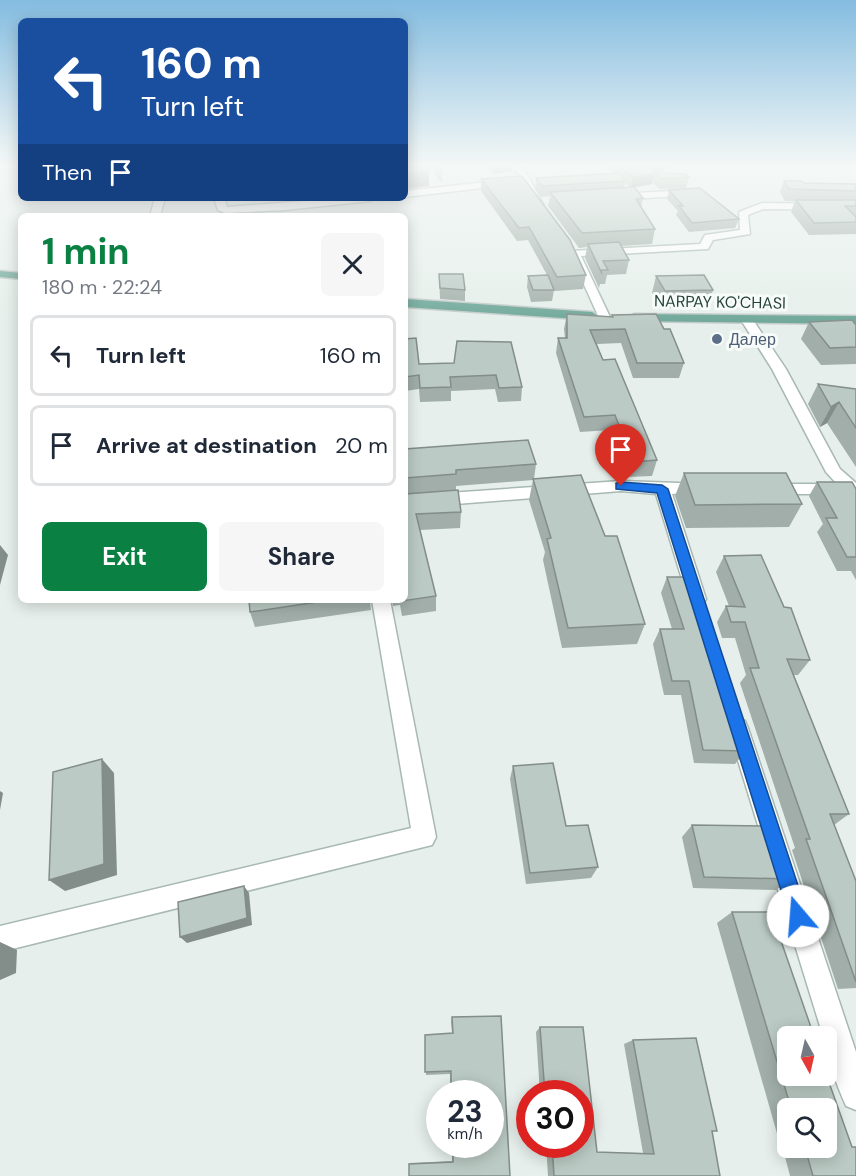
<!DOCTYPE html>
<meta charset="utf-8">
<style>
:root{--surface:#fff;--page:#f6f6f7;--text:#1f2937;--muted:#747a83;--line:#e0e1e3;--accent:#0b8043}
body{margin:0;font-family:"DM Sans",sans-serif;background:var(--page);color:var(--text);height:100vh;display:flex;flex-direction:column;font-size:22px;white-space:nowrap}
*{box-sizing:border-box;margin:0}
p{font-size:20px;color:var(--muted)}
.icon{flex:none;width:33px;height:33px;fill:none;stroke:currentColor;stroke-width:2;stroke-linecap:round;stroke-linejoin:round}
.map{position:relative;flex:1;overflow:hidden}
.drawer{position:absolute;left:18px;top:213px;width:390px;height:390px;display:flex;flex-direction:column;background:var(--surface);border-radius:9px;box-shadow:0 3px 15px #0003}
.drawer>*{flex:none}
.banner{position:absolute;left:18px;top:18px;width:390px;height:183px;border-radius:9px;box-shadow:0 3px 15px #0003;background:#1a4fa0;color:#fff;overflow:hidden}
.needle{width:39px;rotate:172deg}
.fabs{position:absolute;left:777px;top:1026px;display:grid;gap:12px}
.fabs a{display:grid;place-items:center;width:60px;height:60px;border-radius:9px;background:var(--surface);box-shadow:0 3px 15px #0003;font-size:30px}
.speed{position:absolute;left:426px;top:1080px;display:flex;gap:12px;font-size:30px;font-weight:700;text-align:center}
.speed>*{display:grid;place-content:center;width:78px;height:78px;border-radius:50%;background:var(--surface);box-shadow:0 3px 15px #0003;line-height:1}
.speed small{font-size:15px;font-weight:400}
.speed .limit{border:9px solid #d22;background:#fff;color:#111}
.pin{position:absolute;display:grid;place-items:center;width:51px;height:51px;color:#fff;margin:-62px -26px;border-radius:50% 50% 50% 0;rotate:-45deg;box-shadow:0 0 6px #0007}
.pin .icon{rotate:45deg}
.me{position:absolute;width:66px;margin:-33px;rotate:342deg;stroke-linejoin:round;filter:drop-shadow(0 0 4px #0008)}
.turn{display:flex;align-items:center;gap:21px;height:126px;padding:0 24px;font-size:27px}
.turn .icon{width:78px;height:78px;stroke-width:2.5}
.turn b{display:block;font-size:42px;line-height:51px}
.then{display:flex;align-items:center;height:57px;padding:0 24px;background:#0003;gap:12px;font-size:22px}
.round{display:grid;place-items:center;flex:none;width:63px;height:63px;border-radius:9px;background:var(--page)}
.overview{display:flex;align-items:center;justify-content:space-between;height:102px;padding:0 24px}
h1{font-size:36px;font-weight:700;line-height:45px;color:var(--accent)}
.cta{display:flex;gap:12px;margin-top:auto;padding:12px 24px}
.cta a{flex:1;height:69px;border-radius:9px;background:var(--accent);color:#fff;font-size:24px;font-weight:700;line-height:69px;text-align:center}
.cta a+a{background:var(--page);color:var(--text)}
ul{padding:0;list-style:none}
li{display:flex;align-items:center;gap:18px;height:81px;margin:0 12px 9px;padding:0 12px;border:3px solid var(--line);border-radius:9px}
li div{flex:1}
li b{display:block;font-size:22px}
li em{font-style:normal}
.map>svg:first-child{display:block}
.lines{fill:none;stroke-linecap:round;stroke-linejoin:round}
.minor-casing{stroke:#a8b8b2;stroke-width:3}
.major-casing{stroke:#c2cac8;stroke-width:3}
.minor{fill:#fff;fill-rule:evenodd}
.major{fill:#6aa596;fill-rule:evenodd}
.wall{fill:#a1aea9;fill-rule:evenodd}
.shaded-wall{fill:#838d89}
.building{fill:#bbcac4;stroke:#838d89;stroke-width:1.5}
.route{fill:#1a73e8;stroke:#114b97;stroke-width:1.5}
.service-dot{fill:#5c6f8a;stroke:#f7fbf9;stroke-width:2}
.labels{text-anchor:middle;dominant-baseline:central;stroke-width:6;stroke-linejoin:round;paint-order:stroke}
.far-street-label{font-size:16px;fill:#24423a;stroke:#f7fbf9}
.far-service-label{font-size:16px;fill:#4e5e75;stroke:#f7fbf9;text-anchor:start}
</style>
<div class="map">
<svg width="856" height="1176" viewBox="0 0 856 1176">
<rect width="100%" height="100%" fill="#e6efeb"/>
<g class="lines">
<defs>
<path id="minor" d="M512,166H521C532,179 534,191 544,205L542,207H536L523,189V180Z
M505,180L508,181V185L405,197V191Z
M691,190L696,193L694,195L617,200L612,197L617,194Z
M155,198H165L160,216H150Z
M214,198H224L227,207L343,198H376L371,201L285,210L225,213L218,210Z
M762,203L856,204V210L763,209L748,215L750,234L713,240L708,249L581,256L610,317L608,320H600L571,256V251L700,244L705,235L740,230L739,212Z
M747,316L751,317L786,369L840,469L856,483V497L849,494H771L765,493L763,489L765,485L771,484H837L826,472L772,369L741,320Z
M621,481L707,484L709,488L707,492L672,494L706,599L703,604L697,606L691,604L688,599L656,494L621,491L405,508V496Z
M372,600H390L436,837L432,845L0,952V926L411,828Z
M738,718L745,721L748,728L856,1052V1110L846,1106C837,1085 826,1059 826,1036H823L728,728L731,721Z"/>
<path id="major" d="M0,271L21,273V279L0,277Z
M405,299L592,312L598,316L592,320L405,307Z
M634,314L856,316V324L630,321L628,318Z"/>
</defs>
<use href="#minor" class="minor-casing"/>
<use href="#major" class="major-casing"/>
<use href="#minor" class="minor"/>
<use href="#major" class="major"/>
</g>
<path class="wall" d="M435,166H441L442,183L435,174Z
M485,166H512V171L493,174Z
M604,166H668L663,171L654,172L652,184L634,187L643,198L641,207L655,229L652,244L621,246L629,260L626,274L607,275L605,284H600L599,288L585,258L587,247L579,248L548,206L550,196L541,197L535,188L536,178L614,173ZM625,183L630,187L624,188Z
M655,172L689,177L686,188L659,189L653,182Z
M481,179L586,275L583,289L555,291L552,286L554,290L552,301L531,302L527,287L528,276L547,275L528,240L517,241L481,191Z
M784,181L804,183L856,184V234L809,235L791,212L795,201H785L780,192Z
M669,190L739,219L735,228L689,232L676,215L678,211L667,199Z
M439,274L465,290V301L440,299Z
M656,276L713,290L708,307L660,308L652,293Z
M567,314L611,317L612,315L664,329L684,363L679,378H633L621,343L597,344L603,360L657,460L652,476L628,477L611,430L580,432L556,353L558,338H565L564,329Z
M809,322L856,325V364L821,365L801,339Z
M405,339L419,364L454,363L457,341L522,387L521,401L498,402L495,389L451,391V401L420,402L419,389L405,391Z
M818,384L856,389V467L827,423L820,427L808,404Z
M405,449L536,464L534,479L605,536L645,624L637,644L562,648L543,560L545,552L529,500L533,480L456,486V490L461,512L460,528L420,530L436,596V611L402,616L400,605L393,606L392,600H405Z
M684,473L802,504L789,527L686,528L675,496Z
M817,482L856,489V580L851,571H837L817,532L823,524L809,496Z
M724,556L784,607L810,660L798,675H794L849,814L834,825L856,881V988L838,989L792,850L795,848L740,683L746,675L735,638H722L717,622L726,606H729L716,572Z
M667,577L746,751L735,764L694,763L681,695H664L653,644L660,629H672L661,593Z
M249,600H370L371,610L255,627L250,612Z
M513,766L566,826L598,867L591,878L526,884L510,779Z
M692,825L768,839L790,879L776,890L693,888L682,837Z
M732,912L852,1147L856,1176H790L780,1137H778L717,923ZM788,1108H826V1148H788Z
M501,1016L510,1176H409V1164L410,1163L452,1161V1144H490V1094H450V1074L426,1075L425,1035L452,1033L451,1022L452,1017Z
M540,1027H583L597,1152L643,1153L624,1044L633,1040L696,1038L717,1131H712L720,1176H548L546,1144H580V1094H540L536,1032Z"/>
<path class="shaded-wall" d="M494,166H512V171L493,174Z
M526,166H537L526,168Z
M653,166H668L663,171L651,172Z
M429,171V186L405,189V174Z
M654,174L652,184L631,188L633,177Z
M839,402L827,423L820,427L831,407Z
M0,545L8,555L0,585Z
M102,759L114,773L117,875L65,891L49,880Z
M0,791L3,793L0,810Z
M244,886L249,893L252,925L187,943L180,937Z
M0,942L17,950L16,973L0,980Z"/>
<path class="building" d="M405,166H425L429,171L405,174Z
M436,166H441L442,173Z
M619,166H654V174L633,177Z
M655,172L685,174L689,177L661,179Z
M619,173L625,181L542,186L536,178Z
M522,176L570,240L586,275L557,277L529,227L519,228L481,179Z
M784,181H802L804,183L856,184V191L789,189Z
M634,187L643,198L636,199L655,229L582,233L550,192Z
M700,188L739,219L692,223L679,206H683L669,190Z
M796,200H856V206H845L856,217V222L814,223Z
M619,242L629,260L603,261L608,270H601L602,274L588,244Z
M439,274H463L465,290L440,288Z
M548,275L554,290H533L528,276Z
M704,275L713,290L665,291L656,276Z
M567,314L613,317L612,315L656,314L664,329H670L684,363H637L625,329L590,330L603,360L615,359L657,460L633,462L615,415L584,417L558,338H567Z
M852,320L856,325V347L830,348L809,322Z
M416,338L419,364L454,363L457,341L511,342L522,387L499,388L496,375L450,377L451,387L420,388L419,375L405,377V339Z
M818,384L856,389V428L839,402L831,407Z
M528,440L536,464L456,470V474L405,478V454L406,453L405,449Z
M684,473H786L802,504L695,505Z
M581,475L605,536H617L645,624L568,628L547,539L551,538L533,479Z
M817,482H852L856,489V557H847L826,518H837Z
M458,490L461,512L416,514L436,596L402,601V600H405V494Z
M761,555L784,607L791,608L810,660L787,659L849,814H830L856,881V982L806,839H810L750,668H759L745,622H731L726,606L745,607L724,556Z
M667,577H691L746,751L703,750L689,681H672L660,629H684Z
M249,600H331L250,612Z
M102,759L104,864L49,880L53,772Z
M553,763L566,826L588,825L598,867L530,873L513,766Z
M692,825L765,826L768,839H777L790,879L704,877Z
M244,886L247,918L180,937L178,902Z
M732,912H771L814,1036H788V1076H826V1074L852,1147H856V1176H813L805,1148H826V1108H791Z
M501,1016L510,1176H409V1164L453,1162V1144H490V1094H451V1071L425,1072V1035L453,1033L452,1017Z
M540,1027H583L597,1152L654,1154L633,1040L696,1038L717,1131H712L720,1176H554L552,1144H580V1094H545Z"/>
<linearGradient id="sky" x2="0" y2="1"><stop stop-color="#84bce0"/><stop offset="0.5" stop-color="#f4f8f6"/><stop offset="1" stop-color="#f4f8f6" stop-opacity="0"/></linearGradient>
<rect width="856" height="330" fill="url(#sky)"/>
<path class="route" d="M621,482L662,485L668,489L808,916L805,923L798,925L792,923L789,916L657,493L616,489V483Z"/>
<circle class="service-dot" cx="717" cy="339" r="6"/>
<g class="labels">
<g class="far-street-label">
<text transform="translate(720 302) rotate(1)">NARPAY KO'CHASI</text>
</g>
<g class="far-service-label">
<text x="729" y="339">Далер</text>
</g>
</g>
</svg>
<div class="fabs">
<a><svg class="needle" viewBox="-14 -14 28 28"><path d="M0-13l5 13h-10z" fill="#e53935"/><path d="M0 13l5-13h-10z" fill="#747a83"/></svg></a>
<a><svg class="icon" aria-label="search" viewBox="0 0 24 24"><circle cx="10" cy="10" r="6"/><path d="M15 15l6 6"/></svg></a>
</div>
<div class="speed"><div>23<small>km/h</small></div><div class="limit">30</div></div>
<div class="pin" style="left:621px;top:486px;background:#d93025"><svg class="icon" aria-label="arrive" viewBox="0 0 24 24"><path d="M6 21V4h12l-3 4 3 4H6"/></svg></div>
<svg class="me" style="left:798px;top:916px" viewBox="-20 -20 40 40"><circle r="19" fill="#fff"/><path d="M0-13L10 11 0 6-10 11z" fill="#1a73e8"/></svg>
<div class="banner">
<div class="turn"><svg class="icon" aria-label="left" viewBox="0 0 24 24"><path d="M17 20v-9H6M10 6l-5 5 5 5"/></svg><div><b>160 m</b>Turn left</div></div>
<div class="then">Then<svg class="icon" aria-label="arrive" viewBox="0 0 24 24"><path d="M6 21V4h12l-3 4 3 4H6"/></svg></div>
</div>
<section class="drawer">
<div class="overview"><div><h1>1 min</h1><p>180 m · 22:24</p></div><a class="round"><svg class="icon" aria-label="close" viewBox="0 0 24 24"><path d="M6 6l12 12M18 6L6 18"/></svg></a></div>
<ul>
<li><svg class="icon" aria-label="left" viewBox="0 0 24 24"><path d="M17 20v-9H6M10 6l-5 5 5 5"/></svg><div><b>Turn left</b></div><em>160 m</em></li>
<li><svg class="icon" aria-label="arrive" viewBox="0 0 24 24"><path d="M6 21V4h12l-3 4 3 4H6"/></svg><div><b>Arrive at destination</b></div><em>20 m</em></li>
</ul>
<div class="cta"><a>Exit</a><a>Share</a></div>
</section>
</div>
